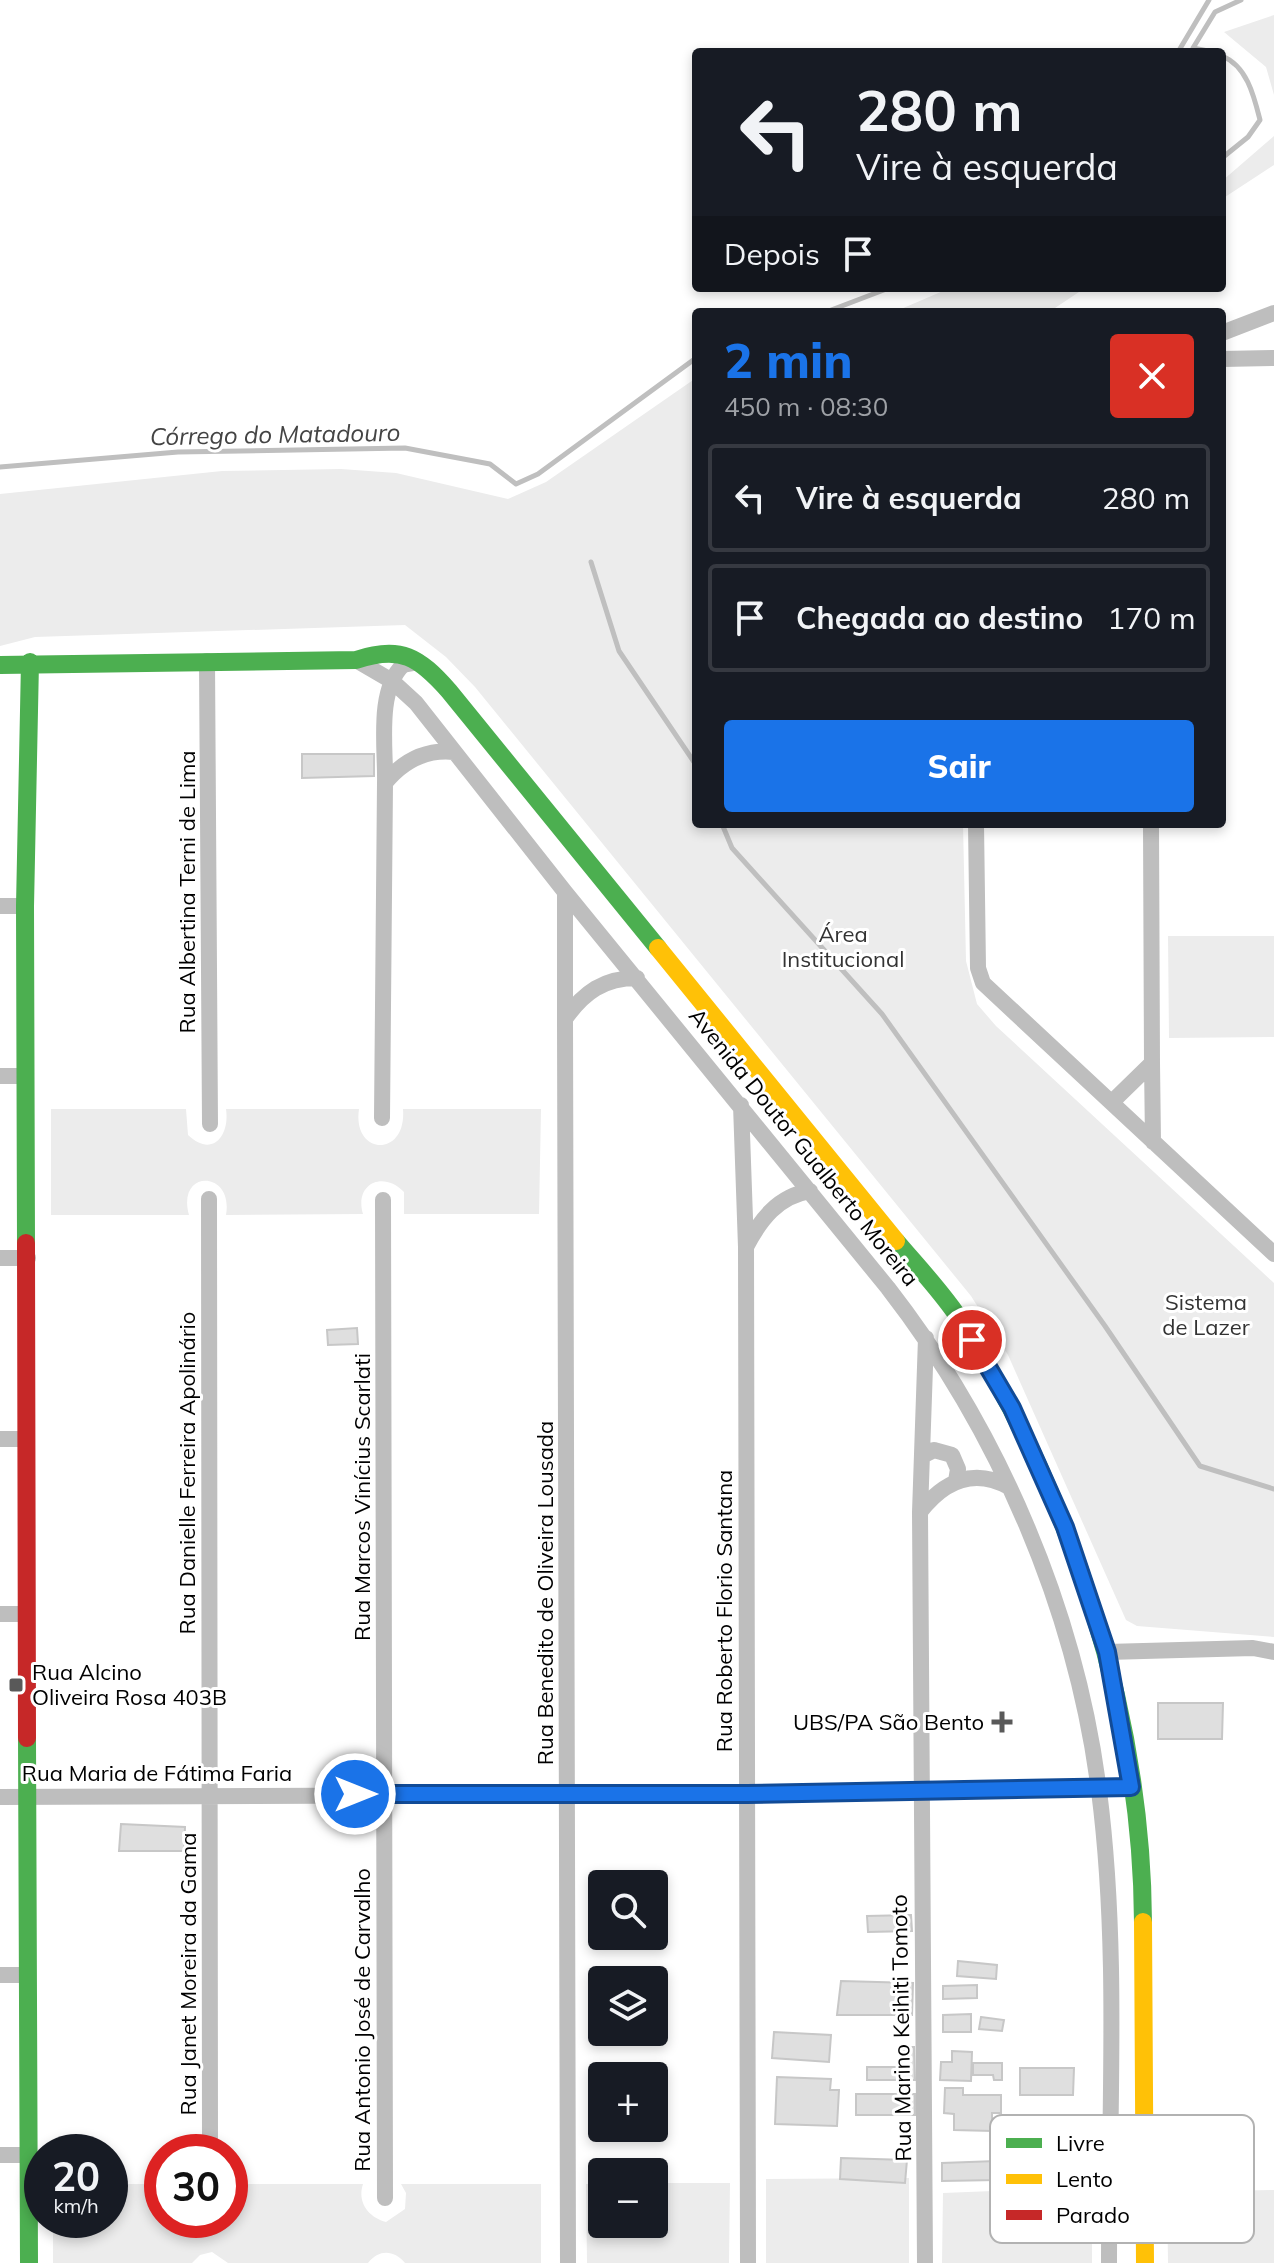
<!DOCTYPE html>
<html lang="pt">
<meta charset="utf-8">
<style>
:root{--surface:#171b24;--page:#20242c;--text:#f1f3f6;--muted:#9ea1a6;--line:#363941;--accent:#1a73e8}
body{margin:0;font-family:Mulish,sans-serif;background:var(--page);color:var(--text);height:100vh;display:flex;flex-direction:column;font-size:30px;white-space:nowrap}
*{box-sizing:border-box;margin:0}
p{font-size:26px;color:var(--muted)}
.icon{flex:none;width:44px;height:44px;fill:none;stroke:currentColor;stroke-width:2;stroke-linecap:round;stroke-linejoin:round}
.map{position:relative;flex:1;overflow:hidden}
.details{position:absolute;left:692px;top:308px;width:534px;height:520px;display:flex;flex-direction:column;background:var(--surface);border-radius:8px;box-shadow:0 4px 12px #0003}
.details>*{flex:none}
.top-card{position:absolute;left:692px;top:48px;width:534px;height:244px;border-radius:8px;box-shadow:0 4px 12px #0003;background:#171b24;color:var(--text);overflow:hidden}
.controls{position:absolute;left:588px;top:1870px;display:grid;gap:16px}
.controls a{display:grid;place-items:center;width:80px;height:80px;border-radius:8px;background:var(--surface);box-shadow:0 4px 12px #0003;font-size:40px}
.speed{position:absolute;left:24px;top:2134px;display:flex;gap:16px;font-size:40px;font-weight:700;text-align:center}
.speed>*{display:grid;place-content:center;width:104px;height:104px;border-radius:50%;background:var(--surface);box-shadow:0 4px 12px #0003;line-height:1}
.speed small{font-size:20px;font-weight:400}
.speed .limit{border:12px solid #d22;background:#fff;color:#111}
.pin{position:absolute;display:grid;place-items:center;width:68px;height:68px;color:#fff;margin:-34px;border:4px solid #fff;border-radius:50%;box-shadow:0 2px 8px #0007}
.me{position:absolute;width:88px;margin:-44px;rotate:90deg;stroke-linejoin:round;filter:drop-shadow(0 0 6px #0008)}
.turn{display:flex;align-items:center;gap:28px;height:168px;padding:0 32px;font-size:36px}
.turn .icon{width:104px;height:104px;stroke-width:2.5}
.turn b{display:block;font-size:56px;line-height:68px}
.then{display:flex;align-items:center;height:76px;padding:0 32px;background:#0003;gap:16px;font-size:30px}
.round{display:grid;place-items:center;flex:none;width:84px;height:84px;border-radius:8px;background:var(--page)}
.overview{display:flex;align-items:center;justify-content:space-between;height:136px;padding:0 32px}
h1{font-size:48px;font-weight:800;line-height:60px;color:var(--accent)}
.button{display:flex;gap:16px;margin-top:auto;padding:16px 32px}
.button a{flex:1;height:92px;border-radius:8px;background:var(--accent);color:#fff;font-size:32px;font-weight:800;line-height:92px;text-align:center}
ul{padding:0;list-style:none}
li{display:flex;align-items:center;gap:24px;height:108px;margin:0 16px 12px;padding:0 16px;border:4px solid var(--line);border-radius:8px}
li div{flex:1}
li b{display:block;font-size:30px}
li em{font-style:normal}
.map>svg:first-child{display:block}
.green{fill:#ececec}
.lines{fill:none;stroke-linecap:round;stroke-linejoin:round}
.stream{stroke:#bfbfbf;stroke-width:5}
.building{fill:#dfdfdf;stroke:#c7c7c7;stroke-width:2}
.street{stroke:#bebebe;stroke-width:16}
.fast{stroke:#4caf50;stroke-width:18}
.slow{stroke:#ffc107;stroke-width:18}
.jam{stroke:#c62828;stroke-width:18}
.route-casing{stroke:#114b97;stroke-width:20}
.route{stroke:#1a73e8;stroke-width:14}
.poi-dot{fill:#595959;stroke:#fff;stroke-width:3}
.labels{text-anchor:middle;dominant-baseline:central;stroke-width:6;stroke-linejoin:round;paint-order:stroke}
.street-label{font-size:22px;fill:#000;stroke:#fff}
.park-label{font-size:22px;fill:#333;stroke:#fff}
.poi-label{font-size:22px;fill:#000;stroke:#fff;text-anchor:start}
.water-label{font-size:24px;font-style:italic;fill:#444;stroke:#fff}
.key{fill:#fff;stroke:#b2b2b2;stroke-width:2}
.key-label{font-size:22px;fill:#000}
</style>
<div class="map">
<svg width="1274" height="2263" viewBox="0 0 1274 2263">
<rect width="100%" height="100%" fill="#fff"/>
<path class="green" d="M1274,15V95L1266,67L1224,32Z
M1274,136V165L1222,199V181Z
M950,288H1085L1049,312H894Z
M696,378V824H963L966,961L977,1004L996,1026L1274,1283V1637L1137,1626L1126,1620L1008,1355L971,1296L475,687L446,657L405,625L35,637L0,646V494L222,471L341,469L396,473L508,499L546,482Z
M1168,936H1274V1037L1169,1038Z
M51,1109H186L188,1135C212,1158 230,1136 226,1109H359C352,1156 407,1158 403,1109H541L539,1214H404V1192C383,1170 354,1184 363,1214L226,1215C234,1170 176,1169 189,1215H51Z
M909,2178V2263H766V2179Z
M602,2183V2224H654V2183H730L729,2263H587L586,2184Z
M110,2184H162V2220H230L231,2184H363C357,2202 368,2217 386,2222L405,2209L406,2193L401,2184H541V2263H405C394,2250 379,2249 368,2263H228L212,2252L200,2255L192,2263H53V2220H110Z
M1092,2187V2263H942L943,2193Z
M1274,2190V2263H1168L1167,2192Z"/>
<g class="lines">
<path class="stream" d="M1178,52L1209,0
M1213,52L1193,48L1215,12L1241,0
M1222,56C1247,66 1254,96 1260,120L1248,137L1222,158
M826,312L889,288
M0,467L178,452L405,448L490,464L516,484L538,474L696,358
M591,562L619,651L696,765
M722,824L732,848L882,1014L1105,1326L1200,1466L1274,1489"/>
</g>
<path class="building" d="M302,754H374V776L302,778Z
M357,1328L358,1344L328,1345L327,1330Z
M1158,1703H1223L1222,1739H1158Z
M121,1824L185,1827L184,1851H119Z
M911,1915L912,1931L868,1932L867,1916Z
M958,1961L997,1965L996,1979L957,1976Z
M841,1981L913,1983L912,2015H837Z
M977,1985V1998L943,1999V1986Z
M971,2014V2032H943V2015Z
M981,2017L1004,2020L1002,2031L979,2029Z
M774,2032L831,2035L829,2062L772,2058Z
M900,2047H914L915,2080H867V2067H900Z
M952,2051L972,2052L971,2081L940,2080L941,2062H952Z
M973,2063H1002V2080H994L993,2075H973Z
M1020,2068H1074L1073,2095H1020Z
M777,2077L831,2079L830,2090H839L837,2126L775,2124Z
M945,2088H963V2095H1001V2113H992V2131L954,2130V2114L944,2113Z
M856,2094H915V2115H856Z
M841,2158L907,2160L905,2183L840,2179Z
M996,2161L997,2180L942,2181V2163Z"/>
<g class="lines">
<path class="street" d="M1222,333L1274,313
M1222,359L1274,358
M356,660L392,681L416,703L565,892L888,1288C999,1431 1076,1610 1099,1791C1119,1946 1109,2106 1109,2263
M207,661L210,1124
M419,662L403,665C376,691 386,749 385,783C403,761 425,749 454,752
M976,824L978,968L983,983L1274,1254
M1151,824L1152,1063
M565,892V1019C584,992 604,978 637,978
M0,906H25
M565,1019L568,2263
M0,1076H26
M1112,1102L1152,1063L1153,1142
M741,1105L746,1247C760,1220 778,1196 810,1191
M382,1118L385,783
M209,1199L210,2152
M383,1200L385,2198
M746,1247L748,2263
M0,1258H28
M0,1439H27
M922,1456L934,1450L952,1455L958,1469L956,1481
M920,1512C943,1482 973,1467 1009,1487
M0,1614H26
M1107,1652L1253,1648L1274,1652
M0,1797L747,1794L1131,1787
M0,1975H26
M0,2155H27
M925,2263L920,1512L926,1338"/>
<path class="fast" d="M0,665L356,660C401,645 419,657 449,691L658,948
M896,1241C918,1267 943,1293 961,1321C1071,1497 1142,1714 1143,1922
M26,1243L25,906L30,662
M27,1738L29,2263"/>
<path class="slow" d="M658,948L896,1241
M1143,1922L1145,2263"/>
<path class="jam" d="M26,1243L27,1738"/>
</g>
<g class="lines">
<defs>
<path id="route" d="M355,1794H747L1131,1787L1107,1652L1065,1527L1012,1408L972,1340"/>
</defs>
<use href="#route" class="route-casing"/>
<use href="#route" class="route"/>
</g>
<g class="poi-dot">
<rect x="8" y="1677" width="16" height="16" rx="4"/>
<path d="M998 1710h8v8h8v8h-8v8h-8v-8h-8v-8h8z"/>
</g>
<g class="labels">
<g class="street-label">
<text transform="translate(187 892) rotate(-90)">Rua Albertina Terni de Lima</text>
<text transform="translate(804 1147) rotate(51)">Avenida Doutor Gualberto Moreira</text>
<text transform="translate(187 1473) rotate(-90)">Rua Danielle Ferreira Apolinário</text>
<text transform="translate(362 1497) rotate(-90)">Rua Marcos Vinícius Scarlati</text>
<text transform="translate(545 1593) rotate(-90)">Rua Benedito de Oliveira Lousada</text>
<text transform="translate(724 1611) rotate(-90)">Rua Roberto Florio Santana</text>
<text x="157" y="1773">Rua Maria de Fátima Faria</text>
<text transform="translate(188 1974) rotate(-90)">Rua Janet Moreira da Gama</text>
<text transform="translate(362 2020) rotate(-90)">Rua Antonio José de Carvalho</text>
<text transform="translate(901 2028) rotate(-91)">Rua Marino Keihiti Tomoto</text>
</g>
<g class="park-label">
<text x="843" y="934">Área<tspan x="843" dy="25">Institucional</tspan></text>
<text x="1206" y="1302">Sistema<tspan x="1206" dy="25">de Lazer</tspan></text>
</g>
<g class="poi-label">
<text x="32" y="1672">Rua Alcino<tspan x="32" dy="25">Oliveira Rosa 403B</tspan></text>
<text x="984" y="1722" text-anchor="end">UBS/PA São Bento</text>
</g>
<g class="water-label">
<text transform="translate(275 434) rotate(-1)">Córrego do Matadouro</text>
</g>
</g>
<rect x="990" y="2115" width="264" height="128" rx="12" class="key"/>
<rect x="1006" y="2138" width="36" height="10" fill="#4caf50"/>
<rect x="1006" y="2174" width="36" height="10" fill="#ffc107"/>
<rect x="1006" y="2210" width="36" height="10" fill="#c62828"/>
<g class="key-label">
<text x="1056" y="2151">Livre</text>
<text x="1056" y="2187">Lento</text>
<text x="1056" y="2223">Parado</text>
</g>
</svg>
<div class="controls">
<a><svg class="icon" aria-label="search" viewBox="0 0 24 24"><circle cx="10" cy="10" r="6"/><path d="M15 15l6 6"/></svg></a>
<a><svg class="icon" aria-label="layers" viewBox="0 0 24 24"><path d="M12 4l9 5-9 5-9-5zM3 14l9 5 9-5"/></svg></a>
<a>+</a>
<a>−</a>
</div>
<div class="speed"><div>20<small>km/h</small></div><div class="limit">30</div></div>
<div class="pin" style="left:972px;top:1340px;background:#d93025"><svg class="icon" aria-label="arrive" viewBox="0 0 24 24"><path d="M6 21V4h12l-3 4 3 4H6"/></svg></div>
<svg class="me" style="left:355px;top:1794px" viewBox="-20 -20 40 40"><circle r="17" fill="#1a73e8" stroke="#fff" stroke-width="3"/><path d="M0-11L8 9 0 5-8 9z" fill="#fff"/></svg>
<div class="top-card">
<div class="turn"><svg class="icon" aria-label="left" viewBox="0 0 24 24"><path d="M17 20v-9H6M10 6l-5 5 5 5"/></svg><div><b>280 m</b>Vire à esquerda</div></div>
<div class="then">Depois<svg class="icon" aria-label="arrive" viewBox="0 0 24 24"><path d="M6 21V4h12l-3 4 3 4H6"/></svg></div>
</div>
<section class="details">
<div class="overview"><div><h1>2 min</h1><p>450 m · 08:30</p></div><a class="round" style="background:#d93025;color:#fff"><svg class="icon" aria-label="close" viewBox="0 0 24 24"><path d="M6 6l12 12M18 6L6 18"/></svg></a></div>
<ul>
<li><svg class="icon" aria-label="left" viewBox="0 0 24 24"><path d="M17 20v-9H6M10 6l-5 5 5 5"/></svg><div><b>Vire à esquerda</b></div><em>280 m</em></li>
<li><svg class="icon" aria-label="arrive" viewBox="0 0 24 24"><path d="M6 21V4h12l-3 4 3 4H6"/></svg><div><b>Chegada ao destino</b></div><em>170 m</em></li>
</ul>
<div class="button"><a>Sair</a></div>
</section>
</div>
